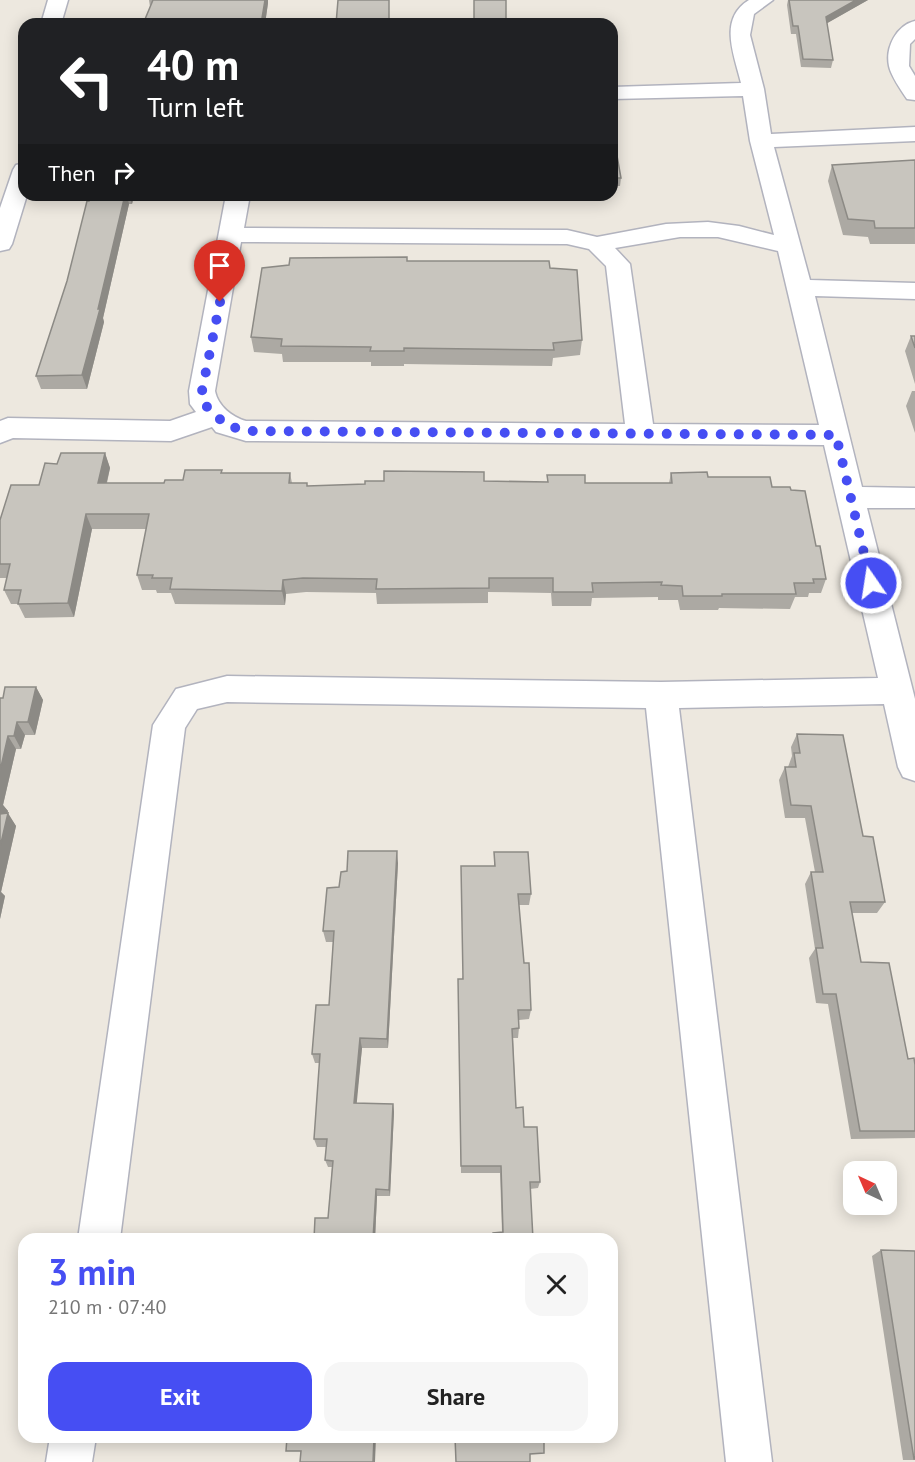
<!DOCTYPE html>
<meta charset="utf-8">
<style>
:root{--surface:#fff;--page:#f6f6f6;--text:#222;--muted:#767676;--accent:#464ef3}
body{margin:0;font-family:"PT Sans",sans-serif;background:var(--page);color:var(--text);height:100vh;display:flex;flex-direction:column;font-size:22px;white-space:nowrap}
*{box-sizing:border-box;margin:0}
p{font-size:20px;color:var(--muted)}
.icon{flex:none;width:33px;height:33px;fill:none;stroke:currentColor;stroke-width:2;stroke-linecap:round;stroke-linejoin:round}
.map{position:relative;flex:1;overflow:hidden}
.panel{position:absolute;left:18px;top:1233px;width:600px;height:210px;display:flex;flex-direction:column;background:var(--surface);border-radius:18px;box-shadow:0 3px 15px #0003}
.panel>*{flex:none}
.guide{position:absolute;left:18px;top:18px;width:600px;height:183px;border-radius:18px;box-shadow:0 3px 15px #0003;background:#202124;color:#fff;overflow:hidden}
.needle{width:39px;rotate:316deg}
.fabs{position:absolute;left:843px;top:1161px;display:grid;gap:12px}
.fabs a{display:grid;place-items:center;width:54px;height:54px;border-radius:12px;background:var(--surface);box-shadow:0 3px 15px #0003;font-size:30px}
.pin{position:absolute;display:grid;place-items:center;width:51px;height:51px;color:#fff;margin:-62px -26px;border-radius:50% 50% 50% 0;rotate:-45deg;box-shadow:0 0 6px #0007}
.pin .icon{rotate:45deg}
.me{position:absolute;width:66px;margin:-33px;rotate:347deg;stroke-linejoin:round;filter:drop-shadow(0 0 4px #0008)}
.turn{display:flex;align-items:center;gap:21px;height:126px;padding:0 30px;font-size:27px}
.turn .icon{width:78px;height:78px;stroke-width:2.5}
.turn b{display:block;font-size:42px;line-height:51px}
.then{display:flex;align-items:center;height:57px;padding:0 30px;background:#0003;gap:12px;font-size:22px}
.round{display:grid;place-items:center;flex:none;width:63px;height:63px;border-radius:18px;background:var(--page)}
.head{display:flex;align-items:center;justify-content:space-between;height:102px;padding:0 30px}
h1{font-size:36px;font-weight:600;line-height:45px;color:var(--accent)}
.cta{display:flex;gap:12px;margin-top:auto;padding:12px 30px}
.cta a{flex:1;height:69px;border-radius:18px;background:var(--accent);color:#fff;font-size:24px;font-weight:600;line-height:69px;text-align:center}
.cta a+a{background:var(--page);color:var(--text)}
.map>svg:first-child{display:block}
.lines{fill:none;stroke-linecap:round;stroke-linejoin:round}
.street-casing{stroke:#b2b3be;stroke-width:3}
.street{fill:#fff;fill-rule:evenodd}
.wall{fill:#aca9a3}
.shaded-wall{fill:#8c8a85}
.building{fill:#c8c5be;stroke:#8c8a85;stroke-width:1.5}
.route{stroke:#464ef3;stroke-width:10;stroke-dasharray:0 18}
</style>
<div class="map">
<svg width="915" height="1462" viewBox="0 0 915 1462">
<rect width="100%" height="100%" fill="#ede8df"/>
<g class="lines">
<defs>
<path id="street" d="M48,0H68L61,24H41Z
M749,0H773L754,14L750,35L764,89L771,134L915,127V141L774,147L810,280L915,283V299L815,296L862,487L915,488V508H867L915,699V781L903,777L898,767L884,704L679,708L772,1462H726L646,708L227,702L197,709L185,728L120,1239H78L153,725L176,689L227,676L661,682L878,678L824,445L246,441L216,432L212,427L171,441L13,438L0,443V421L8,418L170,421L196,412L190,404L189,391L226,195H250L244,228L567,230L597,237L666,224L708,222L739,226L774,235L750,141L743,96L612,99V87L741,83C734,54 718,19 749,0ZM680,237H718L778,251L819,425L653,424L630,264L615,248ZM241,242L567,244L589,249L606,266L625,424L246,421C232,417 218,406 215,391Z
M915,21V39L910,44L909,66L915,76V100L907,99C901,90 891,76 889,66C885,47 897,25 915,21Z
M24,163V195H27L12,244L9,249L0,251V208L13,170L16,165Z
M50,1437H96L92,1462H46Z"/>
</defs>
<use href="#street" class="street-casing"/>
<use href="#street" class="street"/>
</g>
<path class="wall" d="M149,0H268V3L265,24H143L150,7Z
M788,0H868L827,23L833,60L831,68L801,67L796,34H791L787,5Z
M612,128L621,178L620,186H612Z
M915,160V244H870L868,237L843,235L828,181L832,165Z
M91,195H134L132,204H129L103,318L104,322L87,389H41L36,376L67,281Z
M408,261L550,268L582,340L580,355L553,358L552,366L404,364V366H371V362H283L282,354L254,352L251,337Z
M911,336H915V384L905,351Z
M912,391H915V433L906,406Z
M105,453L110,468L107,483H164L183,480L222,470V473H290L292,483L307,486L484,481L547,482V475L585,483H669L671,473L708,477L791,490L816,546L826,579L821,593H809L808,597H795L790,609L719,608L718,610H680L678,600H658V597L592,598L591,606H552L551,593L488,592V603L377,604L376,593L306,592L286,594L285,605L175,604L171,593H157L156,590H142L137,575L146,529H92L74,617L25,618L18,604H11L4,590L7,578H0V520L39,485L57,464Z
M36,687L43,700L35,735H25L21,749H16L3,805L8,811L7,813L16,826L1,892L5,896L0,919L3,698Z
M797,734L863,836L885,902L877,913H852L861,962L908,1059L915,1065V1138L851,1139L828,1004L816,1003L809,958L815,949L805,884L811,872H815L805,818H785L779,780L785,767H788L792,756L791,747Z
M494,852L531,894L529,905H519L524,963L531,1010L529,1019L519,1020V1028L518,1038H513L516,1108L524,1127L540,1182L538,1188L530,1189L533,1239H492L493,1233L502,1232L500,1173H461L458,979H462L494,866Z
M398,863L388,1048H362L356,1103L393,1104L394,1112L390,1196H377L375,1239H314L328,1218L332,1167H328L325,1160L327,1147H317L314,1139L320,1063H315L312,1054L329,1005L333,942H326L323,931L339,887L347,871Z
M881,1250L915,1251V1460H903L872,1256Z"/>
<path class="shaded-wall" d="M265,0H268V3L265,24H261Z
M856,0H868L824,25L826,17Z
M125,195H127L129,204L103,318L104,322L87,389L82,375Z
M129,195H134L132,204Z
M105,453L110,468L103,498L98,483Z
M86,514L92,529L74,617L68,603Z
M283,580L286,594L285,605L282,591Z
M36,687L43,700L35,735L28,722Z
M17,722L25,735L21,749L14,736Z
M8,736L16,749L3,805L8,811L4,826L0,820V771Z
M8,813L16,826L1,892L5,896L0,919V847Z
M397,851L398,863L388,1048L387,1039Z
M360,1038L362,1048L356,1111L354,1103Z
M393,1104L394,1112L390,1196L389,1190Z
M376,1189L377,1196L375,1239H373Z
M374,1437H376L375,1462H373Z"/>
<path class="building" d="M153,0H265L261,24H143Z
M338,0H389V24H336Z
M474,0H506V24H474Z
M789,0H856L826,17L833,60L803,59L798,26H793Z
M612,128L621,178H612Z
M915,160V228H875L874,221L848,219L832,165Z
M91,195H125L98,309H100L82,375L36,376L67,281L87,201H89Z
M407,257V261H549L550,268L577,270L582,340L553,343L554,350L404,348V351H370L371,347L281,346L282,339L251,337L262,268L289,265L290,258Z
M911,336H915V348Z
M61,453H105L98,483H164L165,480H183L185,470H222L221,473H290L289,483H307V486L365,484V481H384V471L484,472V481L548,482L547,475H585V483H672L671,473L707,472L708,477H770L772,487H790L791,490L805,491L816,546H820L826,579H813L814,583H794L796,594H722V596H683L682,586L661,585L662,582L592,583L593,592H553V578H489V588L376,589L377,579L303,578L283,580L282,591L170,589L172,578H152L153,575H137L149,514H86L68,603L18,604L21,590H4L10,564H0V520L11,485H39L45,463L57,464Z
M5,687H36L28,722H17L14,736H8L0,771V698H3Z
M797,734L843,735L863,836L873,837L885,902H850L861,962L889,963L908,1059L914,1058L915,1065V1131H860L836,994H823L816,948H823L811,872H823L811,806L791,805L785,767H796L794,753H800Z
M8,813L0,847V814Z
M348,851H397L387,1039L360,1038L354,1103L393,1104L389,1190L376,1189L373,1239H314L315,1218H328L333,1161L325,1160L327,1139H314L320,1054H312L316,1005H329L334,931H323L327,888L339,887L341,872L347,871Z
M494,852H528L531,894H518L524,963H529L531,1010H518L519,1028L512,1029L516,1108L523,1107L524,1127H537L540,1182H530L533,1239H493V1233L503,1232L501,1166H461L458,979H463L461,866H495Z
M881,1250L915,1251V1459H914Z
M287,1437H374L373,1462H300L301,1451H286Z
M455,1437H544V1453L530,1454V1462H456Z"/>
<g class="lines">
<path class="route" d="M220,302L202,391L204,404L226,425L246,431L836,435L871,583"/>
</g>
</svg>
<div class="fabs">
<a><svg class="needle" viewBox="-14 -14 28 28"><path d="M0-13l5 13h-10z" fill="#e53935"/><path d="M0 13l5-13h-10z" fill="#767676"/></svg></a>
</div>
<div class="pin" style="left:220px;top:302px;background:#d93025"><svg class="icon" aria-label="arrive" viewBox="0 0 24 24"><path d="M6 21V4h12l-3 4 3 4H6"/></svg></div>
<svg class="me" style="left:871px;top:583px" viewBox="-20 -20 40 40"><circle r="17" fill="#464ef3" stroke="#fff" stroke-width="3"/><path d="M0-11L8 9 0 5-8 9z" fill="#fff"/></svg>
<div class="guide">
<div class="turn"><svg class="icon" aria-label="left" viewBox="0 0 24 24"><path d="M17 20v-9H6M10 6l-5 5 5 5"/></svg><div><b>40 m</b>Turn left</div></div>
<div class="then">Then<svg class="icon" aria-label="right" viewBox="0 0 24 24"><path d="M7 20v-9h11M14 6l5 5-5 5"/></svg></div>
</div>
<section class="panel">
<div class="head"><div><h1>3 min</h1><p>210 m · 07:40</p></div><a class="round"><svg class="icon" aria-label="close" viewBox="0 0 24 24"><path d="M6 6l12 12M18 6L6 18"/></svg></a></div>
<div class="cta"><a>Exit</a><a>Share</a></div>
</section>
</div>
